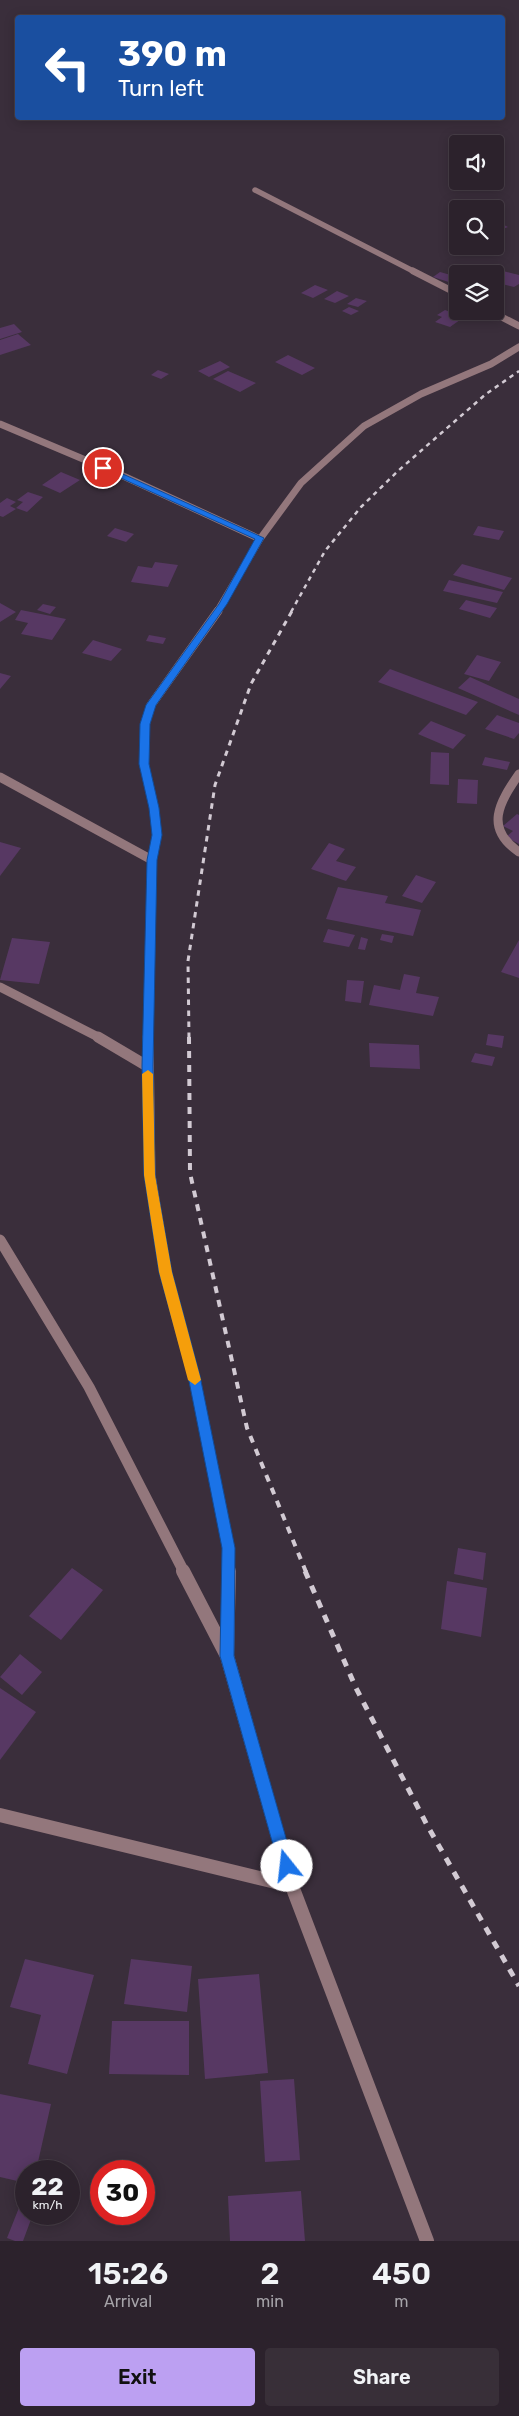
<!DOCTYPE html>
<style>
:root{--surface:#2c222c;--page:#382f38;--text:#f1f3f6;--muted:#a6a4a9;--line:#483f48;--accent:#bca0f2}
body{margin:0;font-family:Rubik,sans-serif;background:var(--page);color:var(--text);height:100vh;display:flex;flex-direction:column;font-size:19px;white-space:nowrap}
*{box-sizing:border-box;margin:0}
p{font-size:16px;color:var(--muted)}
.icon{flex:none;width:28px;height:28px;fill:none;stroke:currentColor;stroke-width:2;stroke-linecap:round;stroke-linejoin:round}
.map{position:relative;height:2241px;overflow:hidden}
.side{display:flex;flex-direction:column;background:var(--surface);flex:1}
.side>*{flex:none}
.banner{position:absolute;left:15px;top:15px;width:490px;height:105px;border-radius:5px;box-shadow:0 2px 12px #0003,0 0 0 1px var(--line);background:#1a4fa0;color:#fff;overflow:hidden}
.tools{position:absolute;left:449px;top:135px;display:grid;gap:10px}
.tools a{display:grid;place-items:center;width:55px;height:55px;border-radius:5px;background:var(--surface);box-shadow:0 2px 12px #0003,0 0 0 1px var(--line);font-size:25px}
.speed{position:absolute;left:15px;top:2160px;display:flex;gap:10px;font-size:25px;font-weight:700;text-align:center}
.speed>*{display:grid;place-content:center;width:65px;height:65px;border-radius:50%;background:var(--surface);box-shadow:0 2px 12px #0003,0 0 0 1px var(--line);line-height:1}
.speed small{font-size:12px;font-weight:400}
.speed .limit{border:8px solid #d22;background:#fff;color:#111}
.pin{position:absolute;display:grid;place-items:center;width:42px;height:42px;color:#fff;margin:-21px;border:2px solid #fff;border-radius:50%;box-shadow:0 1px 5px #0007}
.me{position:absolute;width:55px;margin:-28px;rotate:344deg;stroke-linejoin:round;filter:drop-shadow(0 0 4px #0008)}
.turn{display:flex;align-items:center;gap:18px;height:105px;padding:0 20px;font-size:22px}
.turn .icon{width:65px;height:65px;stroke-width:2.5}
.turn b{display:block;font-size:35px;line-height:42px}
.eta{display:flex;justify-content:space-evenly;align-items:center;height:85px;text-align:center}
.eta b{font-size:30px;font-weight:600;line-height:35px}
.cta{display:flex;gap:10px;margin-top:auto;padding:10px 20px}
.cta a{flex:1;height:58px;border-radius:5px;background:var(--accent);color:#111;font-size:20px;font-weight:600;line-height:58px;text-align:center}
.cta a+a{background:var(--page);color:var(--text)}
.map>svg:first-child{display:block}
.building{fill:#573863}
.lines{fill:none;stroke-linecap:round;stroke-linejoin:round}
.minor-far4{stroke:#93777c;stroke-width:5.5}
.minor-far3{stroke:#93777c;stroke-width:7}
.minor-far2{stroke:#93777c;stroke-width:9}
.minor-far1{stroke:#93777c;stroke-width:11}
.minor{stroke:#93777c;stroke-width:14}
.rail-far3{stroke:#d2cad3;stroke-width:2.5;stroke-dasharray:4.5 4.5;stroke-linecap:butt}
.rail-far2{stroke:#d2cad3;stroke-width:3;stroke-dasharray:5.5 5.5;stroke-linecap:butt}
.rail-far1{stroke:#d2cad3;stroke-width:4;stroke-dasharray:7 7;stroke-linecap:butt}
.rail{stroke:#d2cad3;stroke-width:5;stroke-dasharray:8 8;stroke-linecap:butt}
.route{fill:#1a73e8;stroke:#114b97}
.slow{fill:#f59e0b}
</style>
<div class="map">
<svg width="519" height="2241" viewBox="0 0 519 2241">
<rect width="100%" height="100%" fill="#3a2e3b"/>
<path class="building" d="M495,221H496L508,227L495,232Z
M503,271L519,275V284L514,287L498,283L502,279L497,278Z
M440,272L458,277V285L433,277Z
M315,285L328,290L313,298L301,293Z
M337,291L349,296L335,303L324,299Z
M356,298L367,301L358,307L347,304Z
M349,307L359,311L351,315L342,311Z
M445,310L464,317L450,327L435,322L442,317L437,315Z
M14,324L22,332L0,339V328Z
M18,334L31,345L0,355V340Z
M288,355L315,368L302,375L275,362Z
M220,361L230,367L209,377L198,371Z
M158,370L169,374L161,379L151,375Z
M228,371L256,383L240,392L213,379Z
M61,472L80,480L60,493L42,485Z
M28,492L43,497L27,512L16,508L23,502L17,500Z
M7,498L16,502L10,506L16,509L3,517L0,516V503Z
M478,526L504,531L499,540L473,535Z
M115,528L134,534L126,542L107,536Z
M155,562L178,565L168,587L131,582L138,566L152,568Z
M462,564L512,578L504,590L453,575Z
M449,580L503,592L497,603L443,591Z
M466,600L497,608L490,618L459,609Z
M0,603L16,612L0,622Z
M43,604L56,607L50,614L37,610Z
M21,610L66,619L52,640L21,634L28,623L15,620Z
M149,635L166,638L163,644L146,641Z
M93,640L122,649L111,661L82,653Z
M477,655L501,662L489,681L464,674Z
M390,669L478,702L466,715L378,682Z
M0,673L11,676L0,689Z
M470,677L519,699V715L458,688Z
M497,715L519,723V733L514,739L485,729Z
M431,721L466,735L453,749L418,734Z
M431,752L449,753V785L430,784Z
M485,757L510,762L507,770L482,765Z
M458,779L478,780L477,804L457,803Z
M517,814L519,815V844L506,837L513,831L503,826Z
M0,842L21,848L0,876Z
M329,843L345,849L336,861L356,867L346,881L311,869Z
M416,875L436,882L422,903L402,896Z
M338,887L388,896L385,903L421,910L413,936L326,919Z
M328,929L355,935L349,947L323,942Z
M382,934L394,936L392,943L380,940Z
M361,937L368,939L365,950L358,949Z
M12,938L50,942L39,984L0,980Z
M519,940V978L501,972Z
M404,974L420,977L416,993L439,997L433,1016L369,1005L374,985L400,990Z
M347,980L364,981L361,1003L345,1001Z
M488,1034L504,1036L502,1048L486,1045Z
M369,1043L419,1045L420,1069L370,1067Z
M475,1053L495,1057L492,1066L471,1062Z
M458,1548L486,1553L483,1580L454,1574Z
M72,1568L103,1590L61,1640L29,1616Z
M447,1581L487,1588L481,1637L441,1629Z
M20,1654L42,1672L22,1695L0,1677Z
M0,1688L36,1712L0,1760Z
M25,1959L94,1975L67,2074L28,2064L41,2015L10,2007Z
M131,1959L192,1966L187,2012L124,2004Z
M259,1974L268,2073L205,2079L198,1979Z
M112,2021H189V2075L109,2074Z
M294,2079L300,2160L265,2162L260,2081Z
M0,2094L51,2104L36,2171H26V2183L0,2177Z
M301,2191L305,2241H230L228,2196Z
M22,2200L26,2201V2214H33L23,2241H15L7,2238Z"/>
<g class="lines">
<path class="minor-far4" d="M255,190L415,272"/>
<path class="minor-far3" d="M413,271L458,294
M490,311L519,326
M0,424L121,475L260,539
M217,612L260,539L301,483L364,426L421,394L491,364L519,347"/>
<path class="minor-far2" d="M519,774C499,803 484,828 519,852
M0,777L152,860
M0,987L100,1038
M148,1038L152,860L157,835L154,808L144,764L145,725L151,705L218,611"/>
<path class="minor-far1" d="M98,1037L147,1066
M148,1037L150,1175L166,1272L194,1376L229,1548V1572
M0,1240L89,1387L184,1572"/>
<path class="minor" d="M183,1571L227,1656L292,1886L427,2241
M227,1656L229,1571
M0,1815L292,1886"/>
<path class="rail-far3" d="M291,612L325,551L361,507L399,470L486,394L519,371"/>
<path class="rail-far2" d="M189,1038L188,961L215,785L251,684L292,611"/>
<path class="rail-far1" d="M189,1037L190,1173L247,1428L306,1572"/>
<path class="rail" d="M305,1571L356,1688L427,1825L519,1986"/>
</g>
<path class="route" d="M103,465L264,538L227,604L156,705L150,724L149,764L159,808L162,835L157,860L153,1066L155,1175L172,1272L200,1376L235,1548L234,1656L294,1866L292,1872L287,1874L281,1872L279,1866L220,1656L222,1548L188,1376L159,1272L144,1175L142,1066L147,860L152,835L149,808L139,764L140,724L146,705L219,604L255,539L101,469L99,468Z"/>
<path class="slow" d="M148,1070L153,1074L155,1175L172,1272L201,1380L195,1385L188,1380L159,1272L144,1175L142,1074Z"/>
</svg>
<div class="tools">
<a><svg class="icon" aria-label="sound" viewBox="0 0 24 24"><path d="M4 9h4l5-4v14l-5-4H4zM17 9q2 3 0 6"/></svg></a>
<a><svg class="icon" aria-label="search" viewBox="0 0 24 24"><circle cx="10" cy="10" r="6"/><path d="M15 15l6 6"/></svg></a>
<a><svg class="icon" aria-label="layers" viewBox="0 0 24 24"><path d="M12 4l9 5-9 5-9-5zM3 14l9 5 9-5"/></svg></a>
</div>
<div class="speed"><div>22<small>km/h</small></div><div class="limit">30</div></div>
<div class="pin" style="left:103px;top:468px;background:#d93025"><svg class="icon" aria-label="arrive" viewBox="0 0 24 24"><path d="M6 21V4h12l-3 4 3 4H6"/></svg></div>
<svg class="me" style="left:287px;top:1866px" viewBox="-20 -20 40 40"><circle r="19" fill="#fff"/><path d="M0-13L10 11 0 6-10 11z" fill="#1a73e8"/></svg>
<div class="banner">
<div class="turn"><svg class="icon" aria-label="left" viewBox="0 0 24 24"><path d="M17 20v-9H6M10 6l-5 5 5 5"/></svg><div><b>390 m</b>Turn left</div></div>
</div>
</div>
<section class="side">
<div class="eta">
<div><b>15:26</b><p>Arrival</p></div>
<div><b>2</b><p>min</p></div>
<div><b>450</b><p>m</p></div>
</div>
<div class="cta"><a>Exit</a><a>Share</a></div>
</section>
